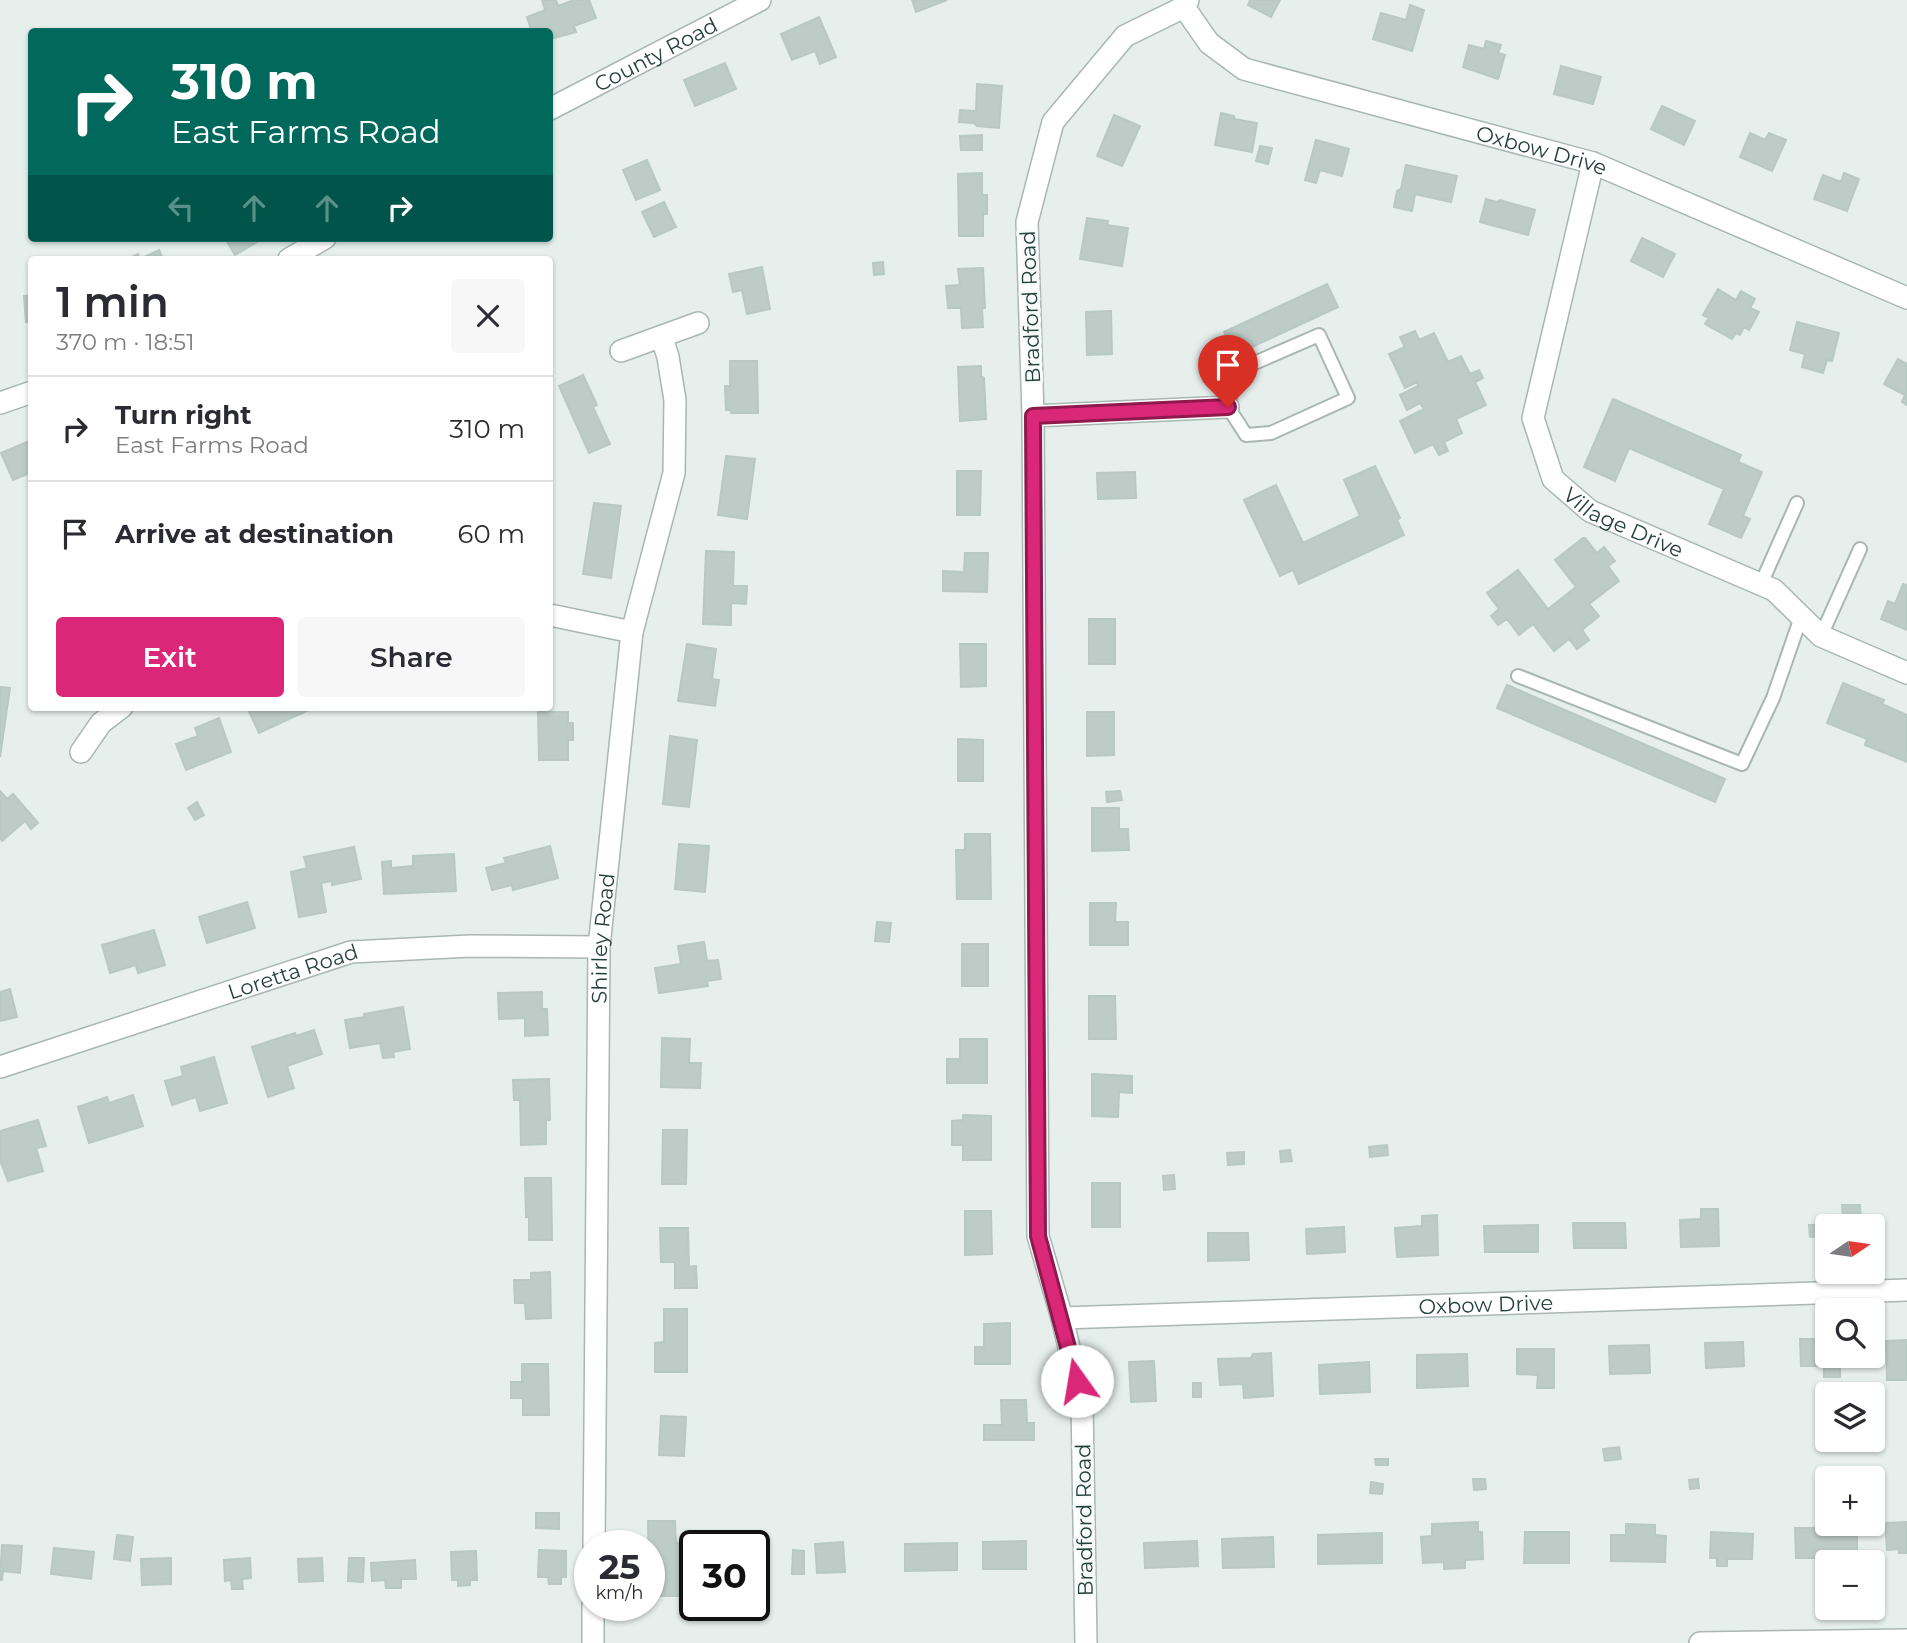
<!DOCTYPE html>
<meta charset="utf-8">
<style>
:root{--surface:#fff;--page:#f7f7f7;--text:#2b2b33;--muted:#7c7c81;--line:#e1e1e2;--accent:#db2777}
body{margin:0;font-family:Montserrat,sans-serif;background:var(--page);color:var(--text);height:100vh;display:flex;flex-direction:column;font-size:26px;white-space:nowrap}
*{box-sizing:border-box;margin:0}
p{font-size:23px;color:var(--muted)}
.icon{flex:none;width:38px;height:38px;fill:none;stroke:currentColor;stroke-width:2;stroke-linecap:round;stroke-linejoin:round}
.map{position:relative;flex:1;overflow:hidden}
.details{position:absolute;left:28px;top:256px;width:525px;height:455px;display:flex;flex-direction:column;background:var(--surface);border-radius:7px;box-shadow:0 2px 5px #0004}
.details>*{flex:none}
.top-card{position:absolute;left:28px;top:28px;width:525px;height:214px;border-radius:7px;box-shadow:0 2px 5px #0004;background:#00695c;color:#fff;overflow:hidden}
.needle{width:46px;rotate:77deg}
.tools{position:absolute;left:1815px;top:1214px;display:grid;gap:14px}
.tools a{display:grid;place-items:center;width:70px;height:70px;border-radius:7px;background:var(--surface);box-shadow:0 2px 5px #0004;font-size:35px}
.speed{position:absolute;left:574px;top:1530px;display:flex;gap:14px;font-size:35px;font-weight:700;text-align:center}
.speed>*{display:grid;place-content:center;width:91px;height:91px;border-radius:50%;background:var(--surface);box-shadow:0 2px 5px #0004;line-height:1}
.speed small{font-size:18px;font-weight:400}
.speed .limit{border:4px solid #111;border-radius:10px;background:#fff;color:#111}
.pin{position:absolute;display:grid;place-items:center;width:60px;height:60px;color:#fff;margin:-72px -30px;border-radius:50% 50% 50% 0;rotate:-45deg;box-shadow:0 0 7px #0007}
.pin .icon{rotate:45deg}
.me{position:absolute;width:77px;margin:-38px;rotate:347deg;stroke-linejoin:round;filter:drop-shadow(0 0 5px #0008)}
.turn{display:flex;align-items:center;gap:24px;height:147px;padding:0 28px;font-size:32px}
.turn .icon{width:91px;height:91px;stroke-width:2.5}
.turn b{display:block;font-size:49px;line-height:60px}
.lanes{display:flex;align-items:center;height:66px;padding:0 28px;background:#0003;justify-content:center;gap:35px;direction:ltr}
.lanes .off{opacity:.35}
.round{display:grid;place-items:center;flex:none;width:74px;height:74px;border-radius:7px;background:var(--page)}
.overview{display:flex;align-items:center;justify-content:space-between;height:119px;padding:0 28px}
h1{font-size:42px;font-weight:600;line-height:52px}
.primary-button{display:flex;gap:14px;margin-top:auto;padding:14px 28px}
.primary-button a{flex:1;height:80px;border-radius:7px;background:var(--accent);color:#fff;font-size:28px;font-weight:600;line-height:80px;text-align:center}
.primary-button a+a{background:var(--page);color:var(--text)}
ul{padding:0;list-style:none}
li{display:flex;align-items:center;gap:21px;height:105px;padding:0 28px;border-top:2px solid var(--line)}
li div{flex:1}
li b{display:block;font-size:26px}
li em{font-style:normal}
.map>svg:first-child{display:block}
.building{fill:#beccc8;stroke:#b8c8c3;stroke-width:2}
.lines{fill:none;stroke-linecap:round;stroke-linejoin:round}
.lane-casing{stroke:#a8b7b4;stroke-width:16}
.street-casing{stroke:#a8b7b4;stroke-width:24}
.lane{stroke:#fff;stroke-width:12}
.street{stroke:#fff;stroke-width:21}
.route-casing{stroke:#8e194d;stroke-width:18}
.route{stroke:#db2777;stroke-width:12}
.labels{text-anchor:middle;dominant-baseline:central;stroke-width:6;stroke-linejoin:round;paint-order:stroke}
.street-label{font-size:21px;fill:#25413c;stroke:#f7fbf9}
</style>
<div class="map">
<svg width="1907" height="1643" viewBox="0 0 1907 1643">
<rect width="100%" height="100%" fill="#e6efec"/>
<path class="building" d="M542,0H556L558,6L574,0H589L596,18L574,26L576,32L550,39V32H532L527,17L545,10Z
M912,0H947L916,12Z
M1250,0H1280L1271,17L1248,5Z
M1410,5L1424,10L1412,51L1373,39L1381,13L1406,20Z
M819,17L836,57L820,64L815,51L792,60L781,34Z
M1486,41L1501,45L1498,53L1505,55L1498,79L1463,67L1469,45L1484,49Z
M725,63L736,89L695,106L684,80Z
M1561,66L1601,77L1593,104L1554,94Z
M977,84L1002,86L999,128L977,126L974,123L959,122L960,110L976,111Z
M1662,106L1695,121L1684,145L1651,129Z
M1221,113L1234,116V119L1257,123L1252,152L1215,145Z
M1114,115L1140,126L1122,166L1097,156Z
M1750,133L1765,140L1769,133L1786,140L1772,171L1740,157Z
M982,135V150H961L960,136Z
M1316,140L1349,149L1342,176L1320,170L1316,183L1305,180Z
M1260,146L1272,148L1268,164L1256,161Z
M647,160L660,190L636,200L623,170Z
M1406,165L1457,176L1451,202L1415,194L1412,211L1394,207L1397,191L1401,189Z
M982,173V195H987V214H983V236H959L958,174Z
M1844,173L1859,179L1847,211L1814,199L1823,175L1841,182Z
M1486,199L1497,202L1500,200L1535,210L1528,235L1480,222Z
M664,202L676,227L654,237L642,212Z
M1087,218L1108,221L1107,225L1128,228L1122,266L1080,259Z
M225,238H264L235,255Z
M1642,238L1675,254L1663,277L1631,261Z
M159,250L163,259H127L138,254L140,259Z
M883,262L884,274L874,275L873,263Z
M762,267L770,309L747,314L742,290L733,292L729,274Z
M983,268L985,308H982L983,327L962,328L961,308H948L946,286L960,285L958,269Z
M1327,284L1338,307L1235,355L1224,332Z
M1718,289L1736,300L1741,291L1755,299L1750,308L1759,312L1749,330L1744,327L1740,335L1736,333L1732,339L1705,324L1709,318L1703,315Z
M32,295V322H26L24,296Z
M1111,311L1112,354L1087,355L1086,312Z
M1797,322L1839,333L1832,361L1827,360L1823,373L1802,367L1805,354L1790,350Z
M1415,331L1419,340L1434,333L1448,362L1461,356L1470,374L1479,370L1483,378L1475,382L1486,405L1456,419L1462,433L1444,442L1448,451L1439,455L1433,444L1415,453L1400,421L1424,409L1420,403L1407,410L1400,395L1418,386L1417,382L1405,388L1389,354L1405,347L1400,337Z
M1898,359L1907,364V405L1902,402L1905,395L1884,384Z
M730,361H757L758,413H731L730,410H726L725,386H730Z
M981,366V376L984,378L986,419L960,421L958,367Z
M583,375L597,405L593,407L610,444L589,453L559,386Z
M1613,399L1741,455L1738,462L1762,472L1743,516L1750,519L1741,538L1709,524L1724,489L1629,448L1615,481L1584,467Z
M32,440V472L13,480L1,453Z
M726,456L755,459L747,519L718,515Z
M1375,466L1400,518L1397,520L1404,535L1299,584L1293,570L1280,576L1244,500L1276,485L1303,543L1360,516L1344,480Z
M957,471H981L980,515H957Z
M1135,472L1136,498L1098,499L1097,473Z
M594,503L621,506L611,578L583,574Z
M1583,538H1585L1597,553L1604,547L1615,561L1608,566L1619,581L1589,604L1599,616L1582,630L1589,640L1577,649L1569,639L1554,651L1533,624L1519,635L1507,619L1498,625L1491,616L1499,609L1487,593L1518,570L1548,609L1576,587L1555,560Z
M706,551L734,552L733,586H747L746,604L731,603V625L703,624Z
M965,553H988L987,592L943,591V571L964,572Z
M1903,584L1907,585V630L1881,619L1888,601L1895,604Z
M1089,619H1115V664H1089Z
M687,644L716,649L712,679L719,680L715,706L678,701Z
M960,644H986V686L961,687Z
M1843,683L1884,700L1882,704L1907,715V762L1865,745L1867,739L1827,723Z
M1507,685L1725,779L1715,802L1497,708Z
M0,687L10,688L0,757Z
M247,707H315L259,733Z
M538,712H568V723H573V740H568V760H539Z
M1087,712H1114V755L1087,756Z
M219,718L231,752L186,770L176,744L198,736L195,728Z
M670,736L697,740L689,807L663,804Z
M958,739L983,740V781H958Z
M0,791L7,799L13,794L38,823L31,829L25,821L2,841L0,838Z
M1120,791L1122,800L1107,802L1106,792Z
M197,802L204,815L195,820L188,808Z
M1092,808H1119V829H1128L1129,850L1092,851Z
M965,834H990L991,899H957L956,850H965Z
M679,844L709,846L705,892L675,889Z
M550,846L558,878L513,890L512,885L492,890L486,868L506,863L504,858Z
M354,847L361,879L332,885V881L321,883L326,912L299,917L291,872L307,868L304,857Z
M454,854L456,891L384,894L382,862L391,861V868L413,866V856Z
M247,902L255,928L207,943L199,917Z
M1090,903H1116L1115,922H1128V945H1090Z
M877,922L891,923L889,942L875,941Z
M154,930L165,965L138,973L136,965L110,973L102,945Z
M704,942L707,961L718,960L721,979L707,981L708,986L659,993L655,968L681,964L678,946Z
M962,944H988V986H962Z
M10,989L17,1017L0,1021V992Z
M542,992V1009H547L548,1035L525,1036V1018L499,1019L498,993Z
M1089,996H1115L1116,1039H1089Z
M403,1007L410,1049L393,1052L394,1057L383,1058L380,1043L350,1048L345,1020L364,1017V1014Z
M314,1030L322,1054L287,1066L294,1088L268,1097L252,1047L295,1033L296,1036Z
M662,1038L690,1039L689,1063H701L700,1088L661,1087Z
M960,1039H987V1083H947V1059H960Z
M214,1057L227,1103L200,1111L196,1097L172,1105L165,1081L183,1076L181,1067Z
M1092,1074L1132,1076V1093L1119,1092L1118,1117L1092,1116Z
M549,1079L550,1120H546V1144L521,1145L520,1100H514L513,1080Z
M133,1095L143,1126L89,1143L78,1107L107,1097L109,1103Z
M963,1115L991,1116V1160H963V1145H952V1121L963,1120Z
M38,1120L46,1146L36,1148L43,1171L8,1181L0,1160V1131Z
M663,1130H687L686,1184H662Z
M1387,1145L1388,1155L1370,1157L1369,1147Z
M1290,1150L1292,1161L1281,1162L1280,1151Z
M1244,1152V1164L1228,1165L1227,1153Z
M1174,1175L1175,1189L1164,1190L1163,1176Z
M525,1178H551L552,1240H529V1217H526Z
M1092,1183H1120V1227H1092Z
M1842,1205H1860L1861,1227H1827V1243L1823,1244V1236L1810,1237L1809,1225H1822V1218L1843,1217Z
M1701,1209H1718L1719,1246L1681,1247L1680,1220L1701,1219Z
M965,1211H991L992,1254L965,1255Z
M1437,1215L1438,1255L1397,1257L1395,1228L1422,1226V1216Z
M1573,1223H1625L1626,1248H1574Z
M1538,1225V1252H1485L1484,1226Z
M1344,1227L1345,1252L1307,1254L1306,1229Z
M660,1228H688L689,1267L696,1266L697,1288H675V1262H661Z
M1208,1233H1248L1249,1260L1208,1261Z
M550,1272L551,1318L526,1319L525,1303H515L514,1280H531V1273Z
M664,1309H687V1372H655V1343L664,1342Z
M1010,1323V1364H975V1347H984V1324Z
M1800,1339H1827V1356H1840V1377H1824V1366H1801Z
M1907,1340V1380H1887L1886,1341Z
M1743,1342L1744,1366L1706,1368L1705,1343Z
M1649,1345L1650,1373L1610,1374L1609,1346Z
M1517,1349H1554V1388H1537L1538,1375L1517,1374Z
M1271,1353L1273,1396L1244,1398L1243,1384L1220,1385L1218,1359L1251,1358L1253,1354Z
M1467,1354L1468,1386L1417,1388V1355Z
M1154,1361L1156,1401L1131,1402L1129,1362Z
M1369,1362L1370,1392L1320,1394L1319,1365Z
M522,1364H548L549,1415H523V1398H511V1382H522Z
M1193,1383H1201V1397H1193Z
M1001,1400H1026L1027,1423H1034V1440H984V1425H1002Z
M661,1416L686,1417L684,1456L659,1455Z
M1619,1447L1621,1459L1605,1461L1603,1449Z
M1375,1459H1388V1465H1376Z
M1473,1479H1485L1486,1489L1474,1490Z
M1698,1479L1699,1488L1690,1489L1689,1480Z
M1371,1482L1383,1484L1382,1494L1370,1493Z
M536,1513H559V1529L536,1528Z
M648,1521H675L676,1543H690V1583H695V1596H660V1584H649Z
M1478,1522V1532H1482L1483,1559L1465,1560V1568L1444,1569V1562L1423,1563L1421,1537L1432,1536V1524Z
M1907,1522V1553H1899V1549L1887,1550L1885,1523Z
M1626,1524L1655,1525V1535L1666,1536L1665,1562L1611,1561V1535H1626Z
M1795,1528H1843V1533H1857V1558H1796Z
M1525,1532H1569V1563H1524Z
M1711,1532L1753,1534L1752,1559H1727V1566H1717V1558H1710Z
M1382,1533V1563L1318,1564V1535Z
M117,1535L133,1537L130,1561L114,1559Z
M1273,1537L1274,1567L1223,1568L1222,1539Z
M1026,1541V1569H983V1542Z
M1197,1541L1198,1566L1145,1568L1144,1543Z
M843,1542L845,1572L817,1573L815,1544Z
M957,1543V1570L905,1571V1544Z
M2,1545L22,1546L20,1573L3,1571L2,1580H0Z
M54,1548L94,1552L91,1579L51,1574Z
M539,1550L566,1551V1577H561V1584H549L548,1577H538Z
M793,1550L804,1551V1574H792Z
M476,1551L477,1580H470V1585L458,1586V1580H452L451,1552Z
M171,1558V1584L142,1585L141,1559Z
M250,1558L251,1578L242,1579L243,1589H232L231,1580L225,1581L224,1560Z
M322,1558L323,1581L299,1582L298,1559Z
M349,1558H364L363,1582L348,1581Z
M415,1560L416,1579H401V1588H386L385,1580L372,1581L371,1563Z"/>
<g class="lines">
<defs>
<path id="lane" d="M1319,335L1348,398L1271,433L1246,435L1228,407L1236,371Z
M1761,584L1797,503
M1821,636L1860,549
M1518,676L1742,764L1773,698L1801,617"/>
<g id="street">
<path id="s1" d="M1184,7L1209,43L1244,69L1593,163L1907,298"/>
<path id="s2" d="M550,109L760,0"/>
<path id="s3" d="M1593,163L1533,418L1553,479L1590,511L1774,590L1821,636L1907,673"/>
<path d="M289,259L325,238"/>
<path d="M621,351L698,323"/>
<path d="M0,403L32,392"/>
<path d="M1033,416L1228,407"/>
<path d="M550,615L632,632"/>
<path d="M81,752L101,723L122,707"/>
<path id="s4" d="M0,1067L351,952L470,946L599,947"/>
<path id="s5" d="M1062,1318L1907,1290"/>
<path id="s6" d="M594,1545L599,947L632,632L674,473L675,400L668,357L662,338"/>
<path d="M593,1643V1605"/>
<path d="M1086,1643L1082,1402L1062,1318L1038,1236L1033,416L1027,222L1053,122L1125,36L1184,7L1188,0"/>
<path d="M1700,1643L1907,1640"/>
</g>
</defs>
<use href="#lane" class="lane-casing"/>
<use href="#street" class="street-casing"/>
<use href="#lane" class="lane"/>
<use href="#street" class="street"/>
</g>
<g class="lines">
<defs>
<path id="route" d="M1077,1381L1038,1236L1033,416L1228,407"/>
</defs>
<use href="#route" class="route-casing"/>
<use href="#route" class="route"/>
</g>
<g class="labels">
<g class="street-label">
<text stroke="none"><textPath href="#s2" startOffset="119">County Road</textPath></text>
<text stroke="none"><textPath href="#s1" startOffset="396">Oxbow Drive</textPath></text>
<text transform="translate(1030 307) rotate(-92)">Bradford Road</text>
<text stroke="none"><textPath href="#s3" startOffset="410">Village Drive</textPath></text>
<text stroke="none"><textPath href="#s6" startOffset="607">Shirley Road</textPath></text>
<text stroke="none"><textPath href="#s4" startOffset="308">Loretta Road</textPath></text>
<text stroke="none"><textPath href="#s5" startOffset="424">Oxbow Drive</textPath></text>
<text transform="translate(1084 1520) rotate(-91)">Bradford Road</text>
</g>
</g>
</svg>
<div class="tools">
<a><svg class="needle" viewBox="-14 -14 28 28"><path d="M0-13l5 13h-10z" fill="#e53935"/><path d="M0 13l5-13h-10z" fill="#7c7c81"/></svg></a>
<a><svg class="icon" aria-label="search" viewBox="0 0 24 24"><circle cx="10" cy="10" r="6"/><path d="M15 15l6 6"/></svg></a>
<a><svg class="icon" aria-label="layers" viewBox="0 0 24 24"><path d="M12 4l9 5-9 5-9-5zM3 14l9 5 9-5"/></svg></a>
<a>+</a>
<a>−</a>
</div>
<div class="speed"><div>25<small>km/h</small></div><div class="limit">30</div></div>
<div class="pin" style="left:1228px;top:407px;background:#d93025"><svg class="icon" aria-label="arrive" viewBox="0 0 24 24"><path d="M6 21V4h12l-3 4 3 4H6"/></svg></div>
<svg class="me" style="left:1077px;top:1381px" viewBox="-20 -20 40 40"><circle r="19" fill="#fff"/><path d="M0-13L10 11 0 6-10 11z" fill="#db2777"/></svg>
<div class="top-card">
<div class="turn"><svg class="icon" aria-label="right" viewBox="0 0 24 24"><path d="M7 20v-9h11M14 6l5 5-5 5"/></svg><div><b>310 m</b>East Farms Road</div></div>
<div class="lanes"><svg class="icon off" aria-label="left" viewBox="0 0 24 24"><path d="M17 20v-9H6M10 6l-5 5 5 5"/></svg><svg class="icon off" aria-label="ahead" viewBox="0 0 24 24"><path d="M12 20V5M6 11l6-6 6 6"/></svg><svg class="icon off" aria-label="ahead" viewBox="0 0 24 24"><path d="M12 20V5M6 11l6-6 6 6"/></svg><svg class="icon" aria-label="right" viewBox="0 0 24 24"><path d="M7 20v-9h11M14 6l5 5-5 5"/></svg></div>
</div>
<section class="details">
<div class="overview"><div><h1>1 min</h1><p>370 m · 18:51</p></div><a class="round"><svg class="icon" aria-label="close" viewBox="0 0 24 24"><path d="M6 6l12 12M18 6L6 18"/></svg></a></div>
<ul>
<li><svg class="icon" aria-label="right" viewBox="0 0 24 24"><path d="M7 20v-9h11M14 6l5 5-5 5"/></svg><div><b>Turn right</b><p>East Farms Road</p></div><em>310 m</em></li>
<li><svg class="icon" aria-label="arrive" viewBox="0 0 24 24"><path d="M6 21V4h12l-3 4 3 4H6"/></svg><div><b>Arrive at destination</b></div><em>60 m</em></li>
</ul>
<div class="primary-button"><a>Exit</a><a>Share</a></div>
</section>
</div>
